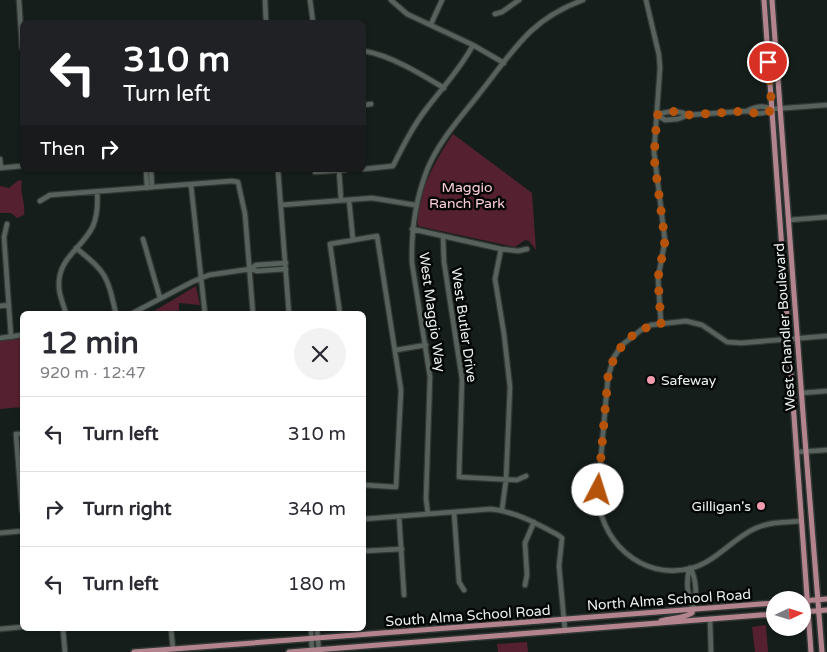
<!DOCTYPE html>
<meta charset="utf-8">
<style>
:root{--surface:#fff;--page:#f2f2f3;--text:#2b2b33;--muted:#7c7c81;--line:#e1e1e2}
body{margin:0;font-family:"Varela Round",sans-serif;background:var(--page);color:var(--text);height:100vh;display:flex;flex-direction:column;font-size:19px;white-space:nowrap}
*{box-sizing:border-box;margin:0}
p{font-size:16px;color:var(--muted)}
.icon{flex:none;width:28px;height:28px;fill:none;stroke:currentColor;stroke-width:2;stroke-linecap:round;stroke-linejoin:round}
.map{position:relative;flex:1;overflow:hidden}
.side{position:absolute;left:20px;top:311px;width:346px;height:320px;display:flex;flex-direction:column;background:var(--surface);border-radius:8px;box-shadow:0 1px 4px #0004}
.side>*{flex:none}
.top-card{position:absolute;left:20px;top:20px;width:346px;height:152px;border-radius:8px;box-shadow:0 1px 4px #0004;background:#202124;color:#fff;overflow:hidden}
.needle{width:32px;rotate:86deg}
.buttons{position:absolute;left:766px;top:591px;display:grid;gap:10px}
.buttons a{display:grid;place-items:center;width:45px;height:45px;border-radius:50%;background:var(--surface);box-shadow:0 1px 4px #0004;font-size:25px}
.pin{position:absolute;display:grid;place-items:center;width:42px;height:42px;color:#fff;margin:-21px;border:2px solid #fff;border-radius:50%;box-shadow:0 1px 5px #0007}
.me{position:absolute;width:55px;margin:-28px;rotate:5deg;stroke-linejoin:round;filter:drop-shadow(0 0 4px #0008)}
.turn{display:flex;align-items:center;gap:18px;height:105px;padding:0 20px;font-size:22px}
.turn .icon{width:65px;height:65px;stroke-width:2.5}
.turn b{display:block;font-size:35px;line-height:42px}
.then{display:flex;align-items:center;height:48px;padding:0 20px;background:#0003;gap:10px;font-size:19px}
.round{display:grid;place-items:center;flex:none;width:52px;height:52px;border-radius:26px;background:var(--page)}
.overview{display:flex;align-items:center;justify-content:space-between;height:85px;padding:0 20px}
h1{font-size:30px;font-weight:700;line-height:38px}
ul{padding:0;list-style:none}
li{display:flex;align-items:center;gap:15px;height:75px;padding:0 20px;border-top:1px solid var(--line)}
li div{flex:1}
li b{display:block;font-size:19px}
li em{font-style:normal}
.map>svg:first-child{display:block}
.green{fill:#55202f}
.lines{fill:none;stroke-linecap:round;stroke-linejoin:round}
.minor-casing{stroke:#313734;stroke-width:7}
.major-casing{stroke:#313734;stroke-width:8}
.minor{stroke:#58625d;stroke-width:4.5}
.major{stroke:#b3848e;stroke-width:5}
.route{stroke:#b45309;stroke-width:9;stroke-dasharray:0 16.2}
.poi-dot{fill:#f29aae;stroke:#040706;stroke-width:2}
.labels{text-anchor:middle;dominant-baseline:central;stroke-width:5;stroke-linejoin:round;paint-order:stroke}
.park-label{font-size:14px;fill:#fecfd8;stroke:#040706}
.street-label{font-size:14px;fill:#ebf1ee;stroke:#040706}
.poi-label{font-size:14px;fill:#ebf1ee;stroke:#040706;text-anchor:start}
</style>
<div class="map">
<svg width="827" height="652" viewBox="0 0 827 652">
<rect width="100%" height="100%" fill="#151e1a"/>
<path class="green" d="M453,134L532,193L536,250L529,241L525,240L515,247L418,226C413,199 438,156 453,134Z
M19,180L22,181C19,192 26,203 24,215L17,218L11,213H0V186L9,188Z
M196,286L200,305L179,303V314H149Z
M22,335V407L0,409V338Z
M766,625L768,652H755L752,627Z
M527,642L528,652H498L497,644Z"/>
<g class="lines">
<defs>
<path id="minor" d="M19,0L22,48
M265,0L266,22
M310,0L313,22
M391,0L407,14L473,45L504,63
M646,0L659,55L660,68L654,152L665,241L658,278L661,324
M495,14L502,12L519,0
M431,24L442,0
M364,51C390,55 421,74 444,88
M364,105L371,104
M747,111C756,106 763,105 772,109
M657,115L665,120L678,119L688,115L747,111C756,114 764,115 772,109L827,105
M657,115C667,111 678,110 688,115
M0,159L1,168
M0,168L22,166
M364,169L393,166C403,146 413,126 427,108C443,87 461,68 473,45
M146,170L147,188
M151,170L152,187
M278,170L289,314
M315,170V172L345,170
M339,170L341,200
M191,185L205,314
M349,200L353,240
M40,201L50,195L232,181L238,182L245,214L253,314
M281,205L372,198L415,205
M789,220L827,217
M7,224L4,237L11,337
M412,229L501,249L518,251L527,249
M443,236L444,262L462,379L459,477L517,480L526,476
M143,239L160,298
M76,248C107,273 107,275 116,314
M501,249L495,279L504,334L510,387L506,480L502,510
M250,269L257,271L286,269
M0,306L9,305
M66,314C64,305 59,296 59,287C57,258 83,248 93,226C97,216 98,203 97,192
M131,314L192,282L209,275L250,269L256,265L286,263
M340,314L330,244L377,236L401,390L396,487L364,485
M0,338L22,335
M396,350L426,345
M801,393L827,391
M22,434H16L22,511
M797,452L827,450
M454,512L459,582L464,590
M428,514L426,499L430,377L412,263C411,230 415,201 427,170C439,140 463,115 483,89C498,70 513,48 531,31C546,17 564,7 583,0
M399,516L404,595
M364,519L491,509C516,512 536,523 558,535L562,538L559,566L565,631
M801,521C786,522 770,522 756,528C733,538 717,561 692,568C641,582 597,539 598,490L608,377L614,357L622,345L641,330L651,325L686,321L702,325L727,342L741,343L827,336
M0,533L22,531
M364,551L402,549
M690,568C685,580 688,598 693,610
M690,568C697,579 697,598 693,610
M525,585L527,575L525,543L534,522
M710,619L711,652
M0,629L22,627
M63,629L65,652
M171,629L173,649
M311,629L312,652
M317,629L319,652"/>
<path id="major" d="M764,0L811,652
M772,0L804,427L822,652
M802,601L827,599
M802,612L827,610
M661,621C671,618 684,618 692,613L693,610
M134,652L775,603
M289,652L775,614"/>
</defs>
<use href="#minor" class="minor-casing"/>
<use href="#major" class="major-casing"/>
<use href="#minor" class="minor"/>
<use href="#major" class="major"/>
</g>
<g class="lines">
<path class="route" d="M598,490L608,377C614,349 632,328 661,324L658,278L665,241L654,157L657,115C667,111 678,110 688,115L746,111C756,114 764,115 772,110L768,62"/>
</g>
<g class="poi-dot">
<circle cx="651" cy="380" r="5"/>
<circle cx="761" cy="506" r="5"/>
</g>
<g class="labels">
<g class="park-label">
<text x="467" y="187">Maggio<tspan x="467" dy="16">Ranch Park</tspan></text>
</g>
<g class="street-label">
<text transform="translate(432 312) rotate(82)">West Maggio Way</text>
<text transform="translate(464 325) rotate(82)">West Butler Drive</text>
<text transform="translate(785 327) rotate(-94)">West Chandler Boulevard</text>
<text transform="translate(669 600) rotate(-4)">North Alma School Road</text>
<text transform="translate(468 616) rotate(-4)">South Alma School Road</text>
</g>
<g class="poi-label">
<text x="661" y="380">Safeway</text>
<text x="751" y="506" text-anchor="end">Gilligan's</text>
</g>
</g>
</svg>
<div class="buttons">
<a><svg class="needle" viewBox="-14 -14 28 28"><path d="M0-13l5 13h-10z" fill="#e53935"/><path d="M0 13l5-13h-10z" fill="#7c7c81"/></svg></a>
</div>
<div class="pin" style="left:768px;top:62px;background:#d93025"><svg class="icon" aria-label="arrive" viewBox="0 0 24 24"><path d="M6 21V4h12l-3 4 3 4H6"/></svg></div>
<svg class="me" style="left:598px;top:490px" viewBox="-20 -20 40 40"><circle r="19" fill="#fff"/><path d="M0-13L10 11 0 6-10 11z" fill="#b45309"/></svg>
<div class="top-card">
<div class="turn"><svg class="icon" aria-label="left" viewBox="0 0 24 24"><path d="M17 20v-9H6M10 6l-5 5 5 5"/></svg><div><b>310 m</b>Turn left</div></div>
<div class="then">Then<svg class="icon" aria-label="right" viewBox="0 0 24 24"><path d="M7 20v-9h11M14 6l5 5-5 5"/></svg></div>
</div>
<section class="side">
<div class="overview"><div><h1>12 min</h1><p>920 m · 12:47</p></div><a class="round"><svg class="icon" aria-label="close" viewBox="0 0 24 24"><path d="M6 6l12 12M18 6L6 18"/></svg></a></div>
<ul>
<li><svg class="icon" aria-label="left" viewBox="0 0 24 24"><path d="M17 20v-9H6M10 6l-5 5 5 5"/></svg><div><b>Turn left</b></div><em>310 m</em></li>
<li><svg class="icon" aria-label="right" viewBox="0 0 24 24"><path d="M7 20v-9h11M14 6l5 5-5 5"/></svg><div><b>Turn right</b></div><em>340 m</em></li>
<li><svg class="icon" aria-label="left" viewBox="0 0 24 24"><path d="M17 20v-9H6M10 6l-5 5 5 5"/></svg><div><b>Turn left</b></div><em>180 m</em></li>
</ul>
</section>
</div>
